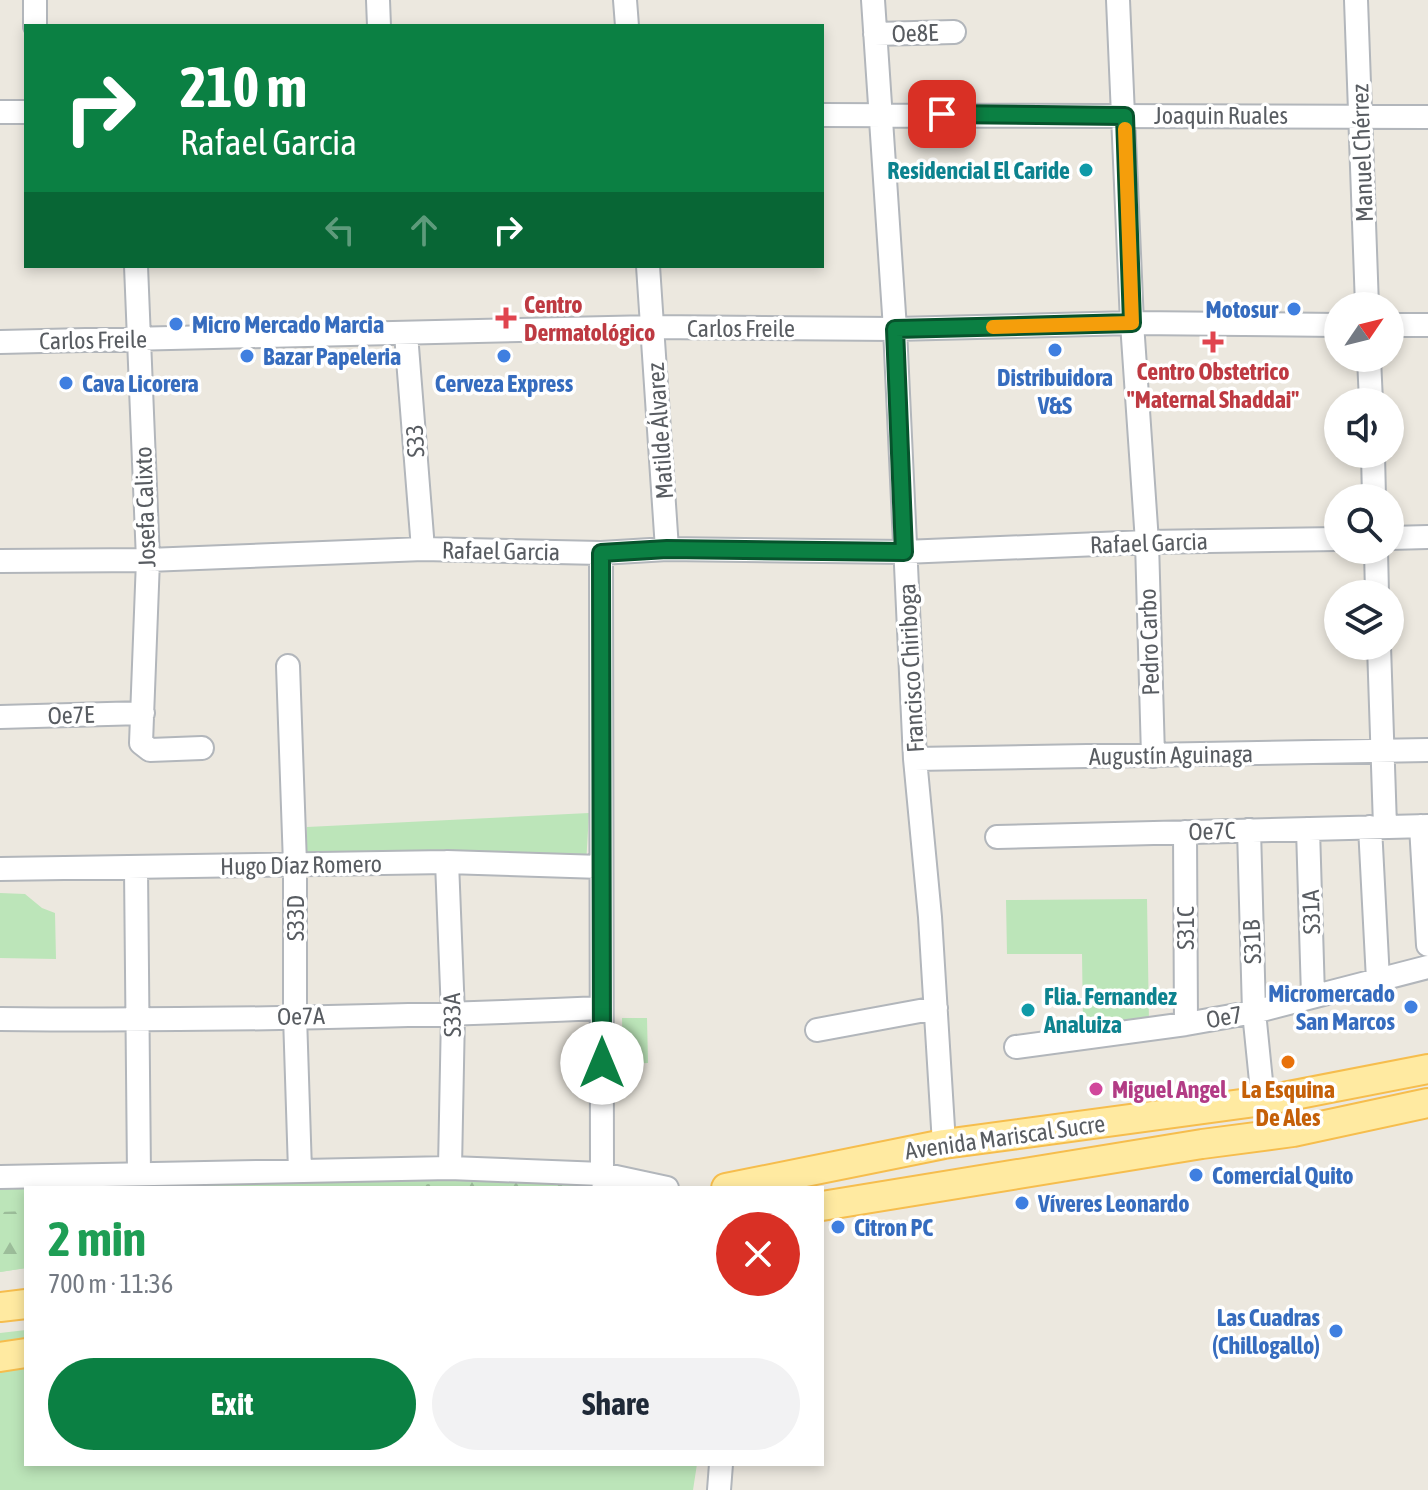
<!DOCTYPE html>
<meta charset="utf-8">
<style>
:root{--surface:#fff;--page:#f2f2f3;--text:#1f2937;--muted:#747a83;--accent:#0b8043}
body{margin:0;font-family:"Asap Condensed",sans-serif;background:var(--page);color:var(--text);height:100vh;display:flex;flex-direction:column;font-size:30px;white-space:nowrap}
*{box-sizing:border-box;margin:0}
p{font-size:26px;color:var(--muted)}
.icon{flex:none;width:44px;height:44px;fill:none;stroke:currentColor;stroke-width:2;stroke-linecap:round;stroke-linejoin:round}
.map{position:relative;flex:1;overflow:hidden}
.side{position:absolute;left:24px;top:1186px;width:800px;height:280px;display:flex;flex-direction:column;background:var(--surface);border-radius:0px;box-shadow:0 4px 12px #0003}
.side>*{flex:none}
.hud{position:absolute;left:24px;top:24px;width:800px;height:244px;border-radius:0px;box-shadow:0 4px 12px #0003;background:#0b8043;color:#fff;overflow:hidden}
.needle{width:52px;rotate:55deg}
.controls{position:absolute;left:1324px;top:292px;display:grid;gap:16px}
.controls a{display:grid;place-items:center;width:80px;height:80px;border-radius:50%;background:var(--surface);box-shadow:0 4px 12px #0003;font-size:40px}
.pin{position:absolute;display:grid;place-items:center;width:68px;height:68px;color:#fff;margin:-34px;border-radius:16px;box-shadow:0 4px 12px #0006}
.me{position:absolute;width:88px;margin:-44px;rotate:0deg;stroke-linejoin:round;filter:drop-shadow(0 0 6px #0008)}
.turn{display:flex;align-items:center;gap:28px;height:168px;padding:0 24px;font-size:36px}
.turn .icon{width:104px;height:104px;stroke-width:2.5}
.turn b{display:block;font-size:56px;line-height:68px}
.lanes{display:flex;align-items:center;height:76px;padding:0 24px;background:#0003;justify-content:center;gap:40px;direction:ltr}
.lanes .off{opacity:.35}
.round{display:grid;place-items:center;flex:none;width:84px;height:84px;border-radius:42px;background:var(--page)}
.headline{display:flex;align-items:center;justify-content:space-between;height:136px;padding:0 24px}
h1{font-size:48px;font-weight:700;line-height:60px;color:#1e9e55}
.primary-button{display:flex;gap:16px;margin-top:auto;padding:16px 24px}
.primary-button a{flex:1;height:92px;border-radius:48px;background:var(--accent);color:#fff;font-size:32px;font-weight:700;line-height:92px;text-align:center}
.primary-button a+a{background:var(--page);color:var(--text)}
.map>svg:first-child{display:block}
.green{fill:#bce5b9}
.forest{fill:url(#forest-firs)}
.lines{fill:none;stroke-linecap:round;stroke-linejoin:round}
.minor-casing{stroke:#b2b6bb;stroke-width:26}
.major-casing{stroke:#f6bd4d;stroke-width:32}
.minor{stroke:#fff;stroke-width:22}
.major{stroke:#ffeaa1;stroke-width:28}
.route-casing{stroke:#07532c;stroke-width:20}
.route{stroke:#0b8043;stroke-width:14}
.slow{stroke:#f59e0b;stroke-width:14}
.culture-dot{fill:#0f9aa8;stroke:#fff;stroke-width:3}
.shop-dot{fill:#3f7fe0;stroke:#fff;stroke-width:3}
.health-dot{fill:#e0444e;stroke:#fff;stroke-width:3}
.food-dot{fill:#e8710a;stroke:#fff;stroke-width:3}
.hotel-dot{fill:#d1479c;stroke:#fff;stroke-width:3}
.labels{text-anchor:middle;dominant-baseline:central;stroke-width:7;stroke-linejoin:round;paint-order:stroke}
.street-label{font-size:24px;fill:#585c61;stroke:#fff}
.culture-label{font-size:24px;font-weight:bold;fill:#0d838f;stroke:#fff;text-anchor:end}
.health-label{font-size:24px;font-weight:bold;fill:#be3a42;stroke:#fff;text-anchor:start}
.shop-label{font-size:24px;font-weight:bold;fill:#366cbe;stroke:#fff;text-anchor:start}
.hotel-label{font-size:24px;font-weight:bold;fill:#b23c85;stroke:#fff;text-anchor:start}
.food-label{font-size:24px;font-weight:bold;fill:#c56008;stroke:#fff}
</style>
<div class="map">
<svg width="1428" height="1490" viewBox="0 0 1428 1490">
<defs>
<pattern id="forest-firs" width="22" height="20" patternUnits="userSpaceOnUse" patternTransform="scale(2)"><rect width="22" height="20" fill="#bce5b9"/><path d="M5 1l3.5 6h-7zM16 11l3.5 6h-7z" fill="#9cbd9a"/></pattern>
</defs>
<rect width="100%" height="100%" fill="#ece8df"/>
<path class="green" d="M589,813L586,865L563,864L548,853L462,852L305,868L307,827Z
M0,893L25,894L42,908L55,913L56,959L0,958Z
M1147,899L1149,1022L1083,1023L1082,954H1007L1006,900Z
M647,1018L648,1063L623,1064L622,1018Z
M582,1163L581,1188H26V1268L0,1272V1179Z
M26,1330V1464H697L693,1490H0V1333Z"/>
<path class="forest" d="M584,1174L581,1188H371Z
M26,1211V1268L0,1272V1212Z"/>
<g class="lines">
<defs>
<path id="minor" d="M35,0V26
M378,0L379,26
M625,0L627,26
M873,0L895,329L915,759L930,917L944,1144
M1118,0L1132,323L1147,542L1153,756
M1356,0L1367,306
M875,34L954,32
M0,112H26
M822,115L1428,117
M136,266L148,560L141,743L150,750L202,748
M648,266L667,549
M1390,325H1428
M406,334L423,549
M0,342L653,327L895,329L1132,323L1338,325
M1369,358L1371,402
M1373,454L1374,498
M1390,538L1428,537
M1376,550L1377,594
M601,553L602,1174L604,1187
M0,561L148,560L423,549L601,553L667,549L904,552L1147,542L1338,539
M1379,646L1385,826
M288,666L295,864V1016L300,1171
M0,717L143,713
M915,759L1428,750
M1421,826L1428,945
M1370,827L1378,980
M1308,829L1313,996
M1249,830L1254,1012L1263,1101
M1185,832L1186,1024
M997,837L1428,826
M447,862L453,1014L450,1168
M0,869L447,862L601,867
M136,869L139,1174
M0,1019C200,1021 401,1017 601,1008
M817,1030L936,1008
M1016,1047L1186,1024L1254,1012L1428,967
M0,1177L450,1168L602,1174L667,1188
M719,1490L721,1464"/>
<path id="major" d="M726,1188L944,1144L1263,1101L1428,1069
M822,1206L1202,1144L1293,1132L1428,1103
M0,1307L26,1304
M0,1357L26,1353"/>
</defs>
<use href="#minor" class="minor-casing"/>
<use href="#major" class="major-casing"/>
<use href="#minor" class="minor"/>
<use href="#major" class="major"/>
</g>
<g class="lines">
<defs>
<path id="route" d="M602,1063L601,553L667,549L904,552L895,329L1132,323L1125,116L942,114"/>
</defs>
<use href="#route" class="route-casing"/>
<use href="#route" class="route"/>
<path class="slow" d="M993,327L1132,323L1125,129"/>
</g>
<g class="culture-dot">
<circle cx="1086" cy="170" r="8"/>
<circle cx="1028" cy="1010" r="8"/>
</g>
<g class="shop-dot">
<circle cx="1294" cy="309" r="8"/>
<circle cx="176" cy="324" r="8"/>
<circle cx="1055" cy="350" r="8"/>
<circle cx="247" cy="356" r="8"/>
<circle cx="504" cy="356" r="8"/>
<circle cx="66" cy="383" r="8"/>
<circle cx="1411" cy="1007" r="8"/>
<circle cx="1196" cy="1175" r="8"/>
<circle cx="1022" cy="1203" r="8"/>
<circle cx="838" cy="1227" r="8"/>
<circle cx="1336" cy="1331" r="8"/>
</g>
<g class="health-dot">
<path d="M502 306h8v8h8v8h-8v8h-8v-8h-8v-8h8z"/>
<path d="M1209 330h8v8h8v8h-8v8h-8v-8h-8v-8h8z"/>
</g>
<circle class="food-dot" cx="1288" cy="1062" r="8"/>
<circle class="hotel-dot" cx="1096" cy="1089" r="8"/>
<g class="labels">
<g class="street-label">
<text transform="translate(915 33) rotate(-2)">Oe8E</text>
<text x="1221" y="115">Joaquin Ruales</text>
<text transform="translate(1362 153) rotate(-92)">Manuel Chérrez</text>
<text x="741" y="328">Carlos Freile</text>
<text transform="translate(93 340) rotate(-1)">Carlos Freile</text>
<text transform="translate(660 431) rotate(-94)">Matilde Álvarez</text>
<text transform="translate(415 441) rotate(-94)">S33</text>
<text transform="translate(145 507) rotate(-92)">Josefa Calixto</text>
<text transform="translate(1149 543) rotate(-2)">Rafael Garcia</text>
<text transform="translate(501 551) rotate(1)">Rafael Garcia</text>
<text transform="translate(1149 642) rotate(-92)">Pedro Carbo</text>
<text transform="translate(911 668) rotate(-93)">Francisco Chiriboga</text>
<text transform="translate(71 715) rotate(-2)">Oe7E</text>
<text transform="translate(1171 755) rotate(-1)">Augustín Aguinaga</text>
<text transform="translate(1212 831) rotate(-2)">Oe7C</text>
<text transform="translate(301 865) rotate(-1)">Hugo Díaz Romero</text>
<text transform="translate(1311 912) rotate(-92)">S31A</text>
<text transform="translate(295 918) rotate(-90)">S33D</text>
<text transform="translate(1185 928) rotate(-90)">S31C</text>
<text transform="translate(1252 942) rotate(-92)">S31B</text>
<text transform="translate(452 1015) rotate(-91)">S33A</text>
<text transform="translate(301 1016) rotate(-1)">Oe7A</text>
<text transform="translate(1224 1017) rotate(-10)">Oe7</text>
<text transform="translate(1005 1137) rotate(-8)">Avenida Mariscal Sucre</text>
</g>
<g class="culture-label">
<text x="1070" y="170">Residencial El Caride</text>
<text x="1044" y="996" text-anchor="start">Flia. Fernandez<tspan x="1044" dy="28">Analuiza</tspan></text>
</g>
<g class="health-label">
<text x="524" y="304">Centro<tspan x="524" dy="28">Dermatológico</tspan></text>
<text x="1213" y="371" text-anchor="middle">Centro Obstetrico<tspan x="1213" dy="28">"Maternal Shaddai"</tspan></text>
</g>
<g class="shop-label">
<text x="1278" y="309" text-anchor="end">Motosur</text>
<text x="192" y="324">Micro Mercado Marcia</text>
<text x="263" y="356">Bazar Papeleria</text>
<text x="1055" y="377" text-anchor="middle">Distribuidora<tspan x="1055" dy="28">V&amp;S</tspan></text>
<text x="82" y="383">Cava Licorera</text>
<text x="504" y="383" text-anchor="middle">Cerveza Express</text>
<text x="1395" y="993" text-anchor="end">Micromercado<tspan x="1395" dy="28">San Marcos</tspan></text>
<text x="1212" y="1175">Comercial Quito</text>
<text x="1038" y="1203">Víveres Leonardo</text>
<text x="854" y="1227">Citron PC</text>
<text x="1320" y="1317" text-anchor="end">Las Cuadras<tspan x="1320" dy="28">(Chillogallo)</tspan></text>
</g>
<g class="hotel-label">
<text x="1112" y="1089">Miguel Angel</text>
</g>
<g class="food-label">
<text x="1288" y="1089">La Esquina<tspan x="1288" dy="28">De Ales</tspan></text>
</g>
</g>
</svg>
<div class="controls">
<a><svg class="needle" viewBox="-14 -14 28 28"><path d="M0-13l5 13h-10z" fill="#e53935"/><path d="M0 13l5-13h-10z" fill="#747a83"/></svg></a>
<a><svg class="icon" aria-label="sound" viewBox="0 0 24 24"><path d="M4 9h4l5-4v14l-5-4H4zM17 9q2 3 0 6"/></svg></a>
<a><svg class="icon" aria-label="search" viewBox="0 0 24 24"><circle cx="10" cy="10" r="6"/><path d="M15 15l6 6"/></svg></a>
<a><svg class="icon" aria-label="layers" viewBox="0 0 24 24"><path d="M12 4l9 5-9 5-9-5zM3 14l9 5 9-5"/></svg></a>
</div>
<div class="pin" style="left:942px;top:114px;background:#d93025"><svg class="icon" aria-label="arrive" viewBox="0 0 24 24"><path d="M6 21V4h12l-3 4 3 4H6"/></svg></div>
<svg class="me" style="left:602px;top:1063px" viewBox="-20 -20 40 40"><circle r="19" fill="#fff"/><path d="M0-13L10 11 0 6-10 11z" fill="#0b8043"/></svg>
<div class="hud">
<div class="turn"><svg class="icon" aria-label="right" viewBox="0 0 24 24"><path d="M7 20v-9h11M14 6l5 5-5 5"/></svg><div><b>210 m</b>Rafael Garcia</div></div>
<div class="lanes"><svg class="icon off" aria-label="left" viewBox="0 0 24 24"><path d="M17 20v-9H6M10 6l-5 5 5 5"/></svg><svg class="icon off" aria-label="ahead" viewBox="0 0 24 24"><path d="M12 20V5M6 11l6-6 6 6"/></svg><svg class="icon" aria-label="right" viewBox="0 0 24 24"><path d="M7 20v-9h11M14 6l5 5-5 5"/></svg></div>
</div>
<section class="side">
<div class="headline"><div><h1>2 min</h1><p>700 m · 11:36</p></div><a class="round" style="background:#d93025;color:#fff"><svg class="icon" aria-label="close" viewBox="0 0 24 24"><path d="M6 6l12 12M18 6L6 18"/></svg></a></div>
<div class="primary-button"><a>Exit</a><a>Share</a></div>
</section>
</div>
